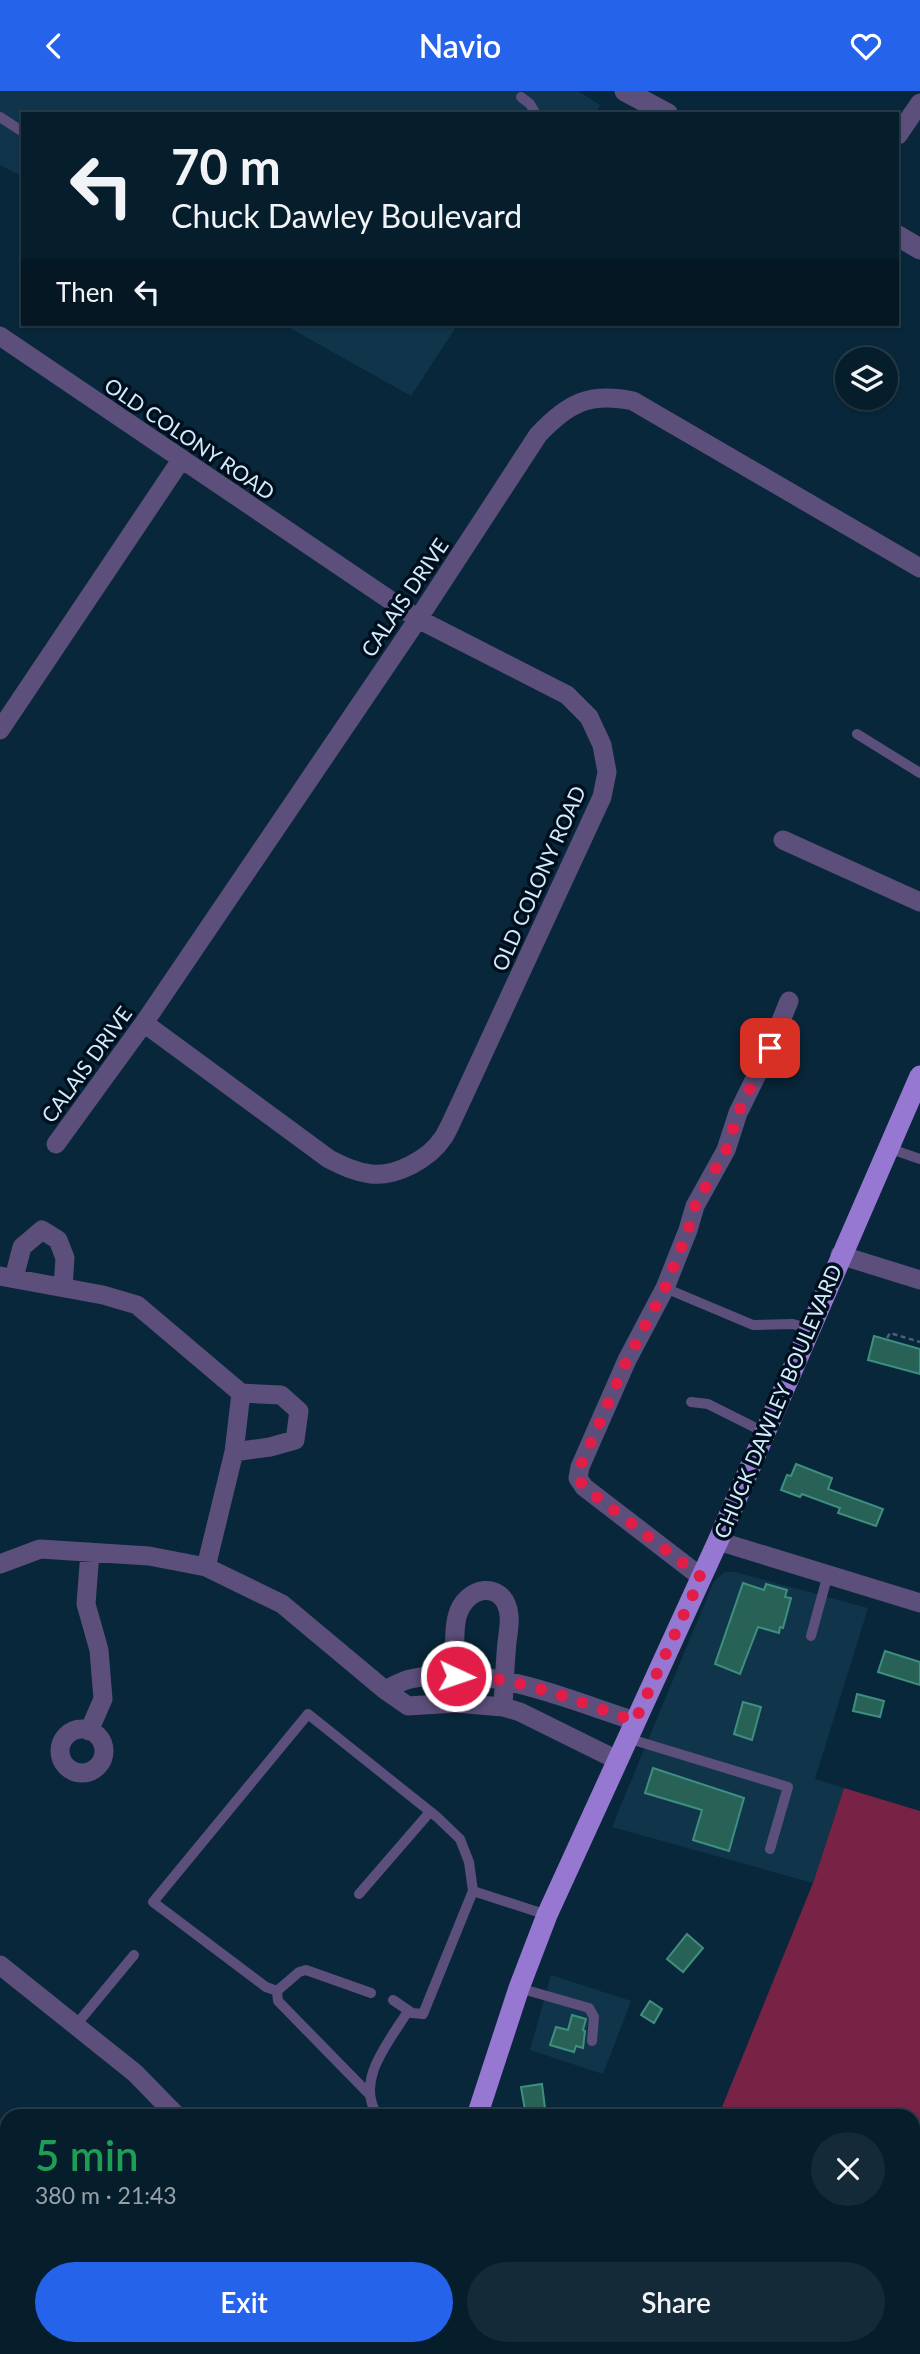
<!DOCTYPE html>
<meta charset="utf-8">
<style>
:root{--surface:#061d2c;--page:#142a38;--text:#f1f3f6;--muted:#98a2a9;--line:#273b48;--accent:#2563eb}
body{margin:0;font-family:Lato,sans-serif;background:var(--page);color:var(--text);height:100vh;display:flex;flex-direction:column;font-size:26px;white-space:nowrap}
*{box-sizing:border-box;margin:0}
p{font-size:23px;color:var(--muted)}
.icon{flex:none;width:38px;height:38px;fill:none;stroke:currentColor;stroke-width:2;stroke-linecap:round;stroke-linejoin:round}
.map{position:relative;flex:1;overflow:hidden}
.side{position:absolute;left:0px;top:2018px;width:920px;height:247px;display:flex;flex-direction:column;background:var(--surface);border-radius:21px 21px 0 0;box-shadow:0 2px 5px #0004,0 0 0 2px var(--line)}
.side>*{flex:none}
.banner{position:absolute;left:21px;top:21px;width:878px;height:214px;border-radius:0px;box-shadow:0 2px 5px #0004,0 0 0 2px var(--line);background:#061d2c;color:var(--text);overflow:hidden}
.buttons{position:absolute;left:835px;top:256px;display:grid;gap:14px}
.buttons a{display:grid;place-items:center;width:63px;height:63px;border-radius:50%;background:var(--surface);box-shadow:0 2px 5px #0004,0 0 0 2px var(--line);font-size:35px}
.pin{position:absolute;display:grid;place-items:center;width:60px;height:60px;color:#fff;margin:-30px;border-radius:14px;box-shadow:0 4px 10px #0006}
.me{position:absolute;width:77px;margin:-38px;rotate:93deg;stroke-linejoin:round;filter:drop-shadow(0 0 5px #0008)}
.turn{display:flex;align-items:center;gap:24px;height:147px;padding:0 35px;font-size:32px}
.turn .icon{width:91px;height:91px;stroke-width:2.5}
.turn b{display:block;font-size:49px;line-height:60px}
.then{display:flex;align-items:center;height:66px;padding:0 35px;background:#0003;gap:14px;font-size:26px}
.round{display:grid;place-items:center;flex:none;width:74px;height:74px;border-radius:37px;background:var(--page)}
.head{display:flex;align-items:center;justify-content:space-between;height:119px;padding:0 35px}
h1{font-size:42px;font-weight:600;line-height:52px;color:#1e9e55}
.button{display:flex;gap:14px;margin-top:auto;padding:14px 35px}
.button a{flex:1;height:80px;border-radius:42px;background:var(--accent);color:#fff;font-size:28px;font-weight:600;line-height:80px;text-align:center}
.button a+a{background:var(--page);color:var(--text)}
header{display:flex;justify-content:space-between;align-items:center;height:91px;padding:0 35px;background:var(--accent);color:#fff;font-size:32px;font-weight:600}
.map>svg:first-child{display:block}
.built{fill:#10354a}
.green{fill:#782246}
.building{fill:#286257;stroke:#3e8f7f;stroke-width:2}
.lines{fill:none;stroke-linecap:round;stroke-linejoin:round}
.path{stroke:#476376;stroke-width:2.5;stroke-dasharray:5 3.5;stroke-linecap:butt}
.service{stroke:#5d4f7b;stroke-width:10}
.minor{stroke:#5d4f7b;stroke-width:19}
.tertiary{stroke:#5d4f7b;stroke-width:21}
.primary{stroke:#9677d2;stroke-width:21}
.route{stroke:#e11d48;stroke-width:12;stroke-dasharray:0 21.6}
.labels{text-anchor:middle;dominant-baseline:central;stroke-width:7;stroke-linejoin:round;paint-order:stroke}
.street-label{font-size:21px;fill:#d4ebfb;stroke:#000f1d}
</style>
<header><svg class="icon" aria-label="back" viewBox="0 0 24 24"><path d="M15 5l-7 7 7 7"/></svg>Navio<svg class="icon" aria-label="heart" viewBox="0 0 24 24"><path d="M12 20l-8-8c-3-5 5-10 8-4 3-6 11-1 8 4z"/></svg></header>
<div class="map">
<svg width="920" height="2263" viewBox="0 0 920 2263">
<rect width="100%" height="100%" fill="#08273a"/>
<path class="built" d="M0,0H578L600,14L595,23H23V86L0,74Z
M283,233H458L411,305Z
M725,1481H735L868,1517L815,1688L844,1697L813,1792L612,1736L714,1490Z
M551,1884L631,1910L603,1983L530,1959Z
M437,2258H720L718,2263H436Z"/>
<path class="green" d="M844,1697L920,1720V2054L914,2070V2025H732L720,2021L813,1792Z"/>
<path class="building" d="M874,1245L920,1258V1283L868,1269Z
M796,1373L832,1387L828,1398L883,1418L876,1435L838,1422L840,1417L802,1403L800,1406L781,1399L787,1384L791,1385Z
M743,1492L764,1499L766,1493L787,1499L785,1506L791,1507L783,1537L780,1536L779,1542L758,1536L740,1583L715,1573Z
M885,1560L920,1571V1594L878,1581Z
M857,1603L884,1610L880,1626L853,1620Z
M743,1611L761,1616L752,1649L734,1643Z
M653,1677L744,1707L729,1760L693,1749L702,1719L645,1702Z
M687,1843L703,1857L683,1881L667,1868Z
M650,1910L662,1918L654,1932L641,1924Z
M572,1924L586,1928L583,1939L585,1940L583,1957L576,1955L574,1961L550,1954L556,1936L568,1939Z
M542,1993L546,2025H526L521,1996Z"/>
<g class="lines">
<path class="path" d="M887,1247L890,1242L920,1251"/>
<path class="service" d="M521,6L530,13L536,23
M0,26L23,41
M857,643L920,682
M888,1057L920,1068
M665,1197L753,1234L793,1233L809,1238
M691,1311L708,1313L764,1341
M811,1545L828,1483
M627,1647L788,1696L770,1758
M359,1803L430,1721
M519,1897L589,1917L594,1926L592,1950
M277,1900L278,1910L368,2002
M371,1902L306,1879L299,1881L277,1900L266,1896L153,1811L308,1623L437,1726L460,1748L469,1771L473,1800L547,1824
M393,1909L412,1922L423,1923L473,1800
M76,1934L134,1864
M378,2025C354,1990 389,1951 408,1920
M473,2258L491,2263
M606,2258L607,2263
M444,2263L446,2258
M555,2263L557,2258"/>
<path class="minor" d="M898,44L920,12
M0,245L418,528L567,604L589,626L602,654L607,681L602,706L458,1017C453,1027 449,1038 443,1047C429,1068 396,1086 371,1083C355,1081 343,1075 329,1068L144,932
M0,639L181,369
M783,749L920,811
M56,1053L144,932L418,528L538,344C568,312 589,301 633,310L920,477
M840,1164L920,1189
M0,1185L103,1204L137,1214L241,1302L234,1361L206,1476
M14,1187L22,1156L42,1139L58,1149L65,1167L63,1196
M234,1361L270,1356L295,1349L299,1320L281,1304L241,1302
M718,1450L920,1512
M0,1473L40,1458L149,1465L206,1476L282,1513L385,1599L408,1615L456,1612L503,1616L520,1621L617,1669
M701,1486L584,1396L578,1387L580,1376L627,1269L665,1197L688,1139L695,1115L726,1059L738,1022L770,957L789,910
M385,1599C393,1595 402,1590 410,1588C487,1572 563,1607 635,1630
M456,1612C456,1589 452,1546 457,1526C465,1494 505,1488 509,1524C510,1533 508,1543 507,1551C505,1573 504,1594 503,1616
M60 1660a22 22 0 1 1 44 0a22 22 0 1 1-44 0Z
M89,1640L103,1608L99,1559L86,1513L90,1461
M0,1874L135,1982L177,2025
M0,2195L7,2201
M914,2207L920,2209
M67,2258L72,2263
M840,2263L842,2258"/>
<path class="tertiary" d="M625,0L668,23
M898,145L920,158"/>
<path class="primary" d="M477,2025L519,1897L547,1824L718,1450L920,985
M404,2263L405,2258"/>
</g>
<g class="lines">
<path class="route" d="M456,1585C517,1584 578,1611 635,1630L701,1486L584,1396L578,1387L580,1376L627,1269L665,1197L688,1139L695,1115L726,1059L738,1022L770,957"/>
</g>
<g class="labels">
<g class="street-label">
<text transform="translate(190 347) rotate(34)">OLD COLONY ROAD</text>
<text transform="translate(404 506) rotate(-56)">CALAIS DRIVE</text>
<text transform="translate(538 787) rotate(-66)">OLD COLONY ROAD</text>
<text transform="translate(86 973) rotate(-54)">CALAIS DRIVE</text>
<text transform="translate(777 1310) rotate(-67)">CHUCK DAWLEY BOULEVARD</text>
</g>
</g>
</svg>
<div class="buttons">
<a><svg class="icon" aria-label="layers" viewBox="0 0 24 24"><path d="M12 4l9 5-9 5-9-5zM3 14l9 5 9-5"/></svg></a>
</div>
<div class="pin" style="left:770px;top:957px;background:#d93025"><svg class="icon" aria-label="arrive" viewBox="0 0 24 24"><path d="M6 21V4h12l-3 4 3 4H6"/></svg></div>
<svg class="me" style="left:456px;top:1585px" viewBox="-20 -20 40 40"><circle r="17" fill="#e11d48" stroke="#fff" stroke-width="3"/><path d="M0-11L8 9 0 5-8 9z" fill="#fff"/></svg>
<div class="banner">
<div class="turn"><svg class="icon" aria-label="left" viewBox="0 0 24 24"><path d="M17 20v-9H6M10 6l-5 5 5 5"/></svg><div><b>70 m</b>Chuck Dawley Boulevard</div></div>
<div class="then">Then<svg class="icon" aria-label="left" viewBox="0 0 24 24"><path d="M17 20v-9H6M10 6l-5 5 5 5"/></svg></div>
</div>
<section class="side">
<div class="head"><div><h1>5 min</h1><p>380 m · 21:43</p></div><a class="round"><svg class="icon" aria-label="close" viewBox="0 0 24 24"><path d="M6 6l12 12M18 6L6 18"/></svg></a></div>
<div class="button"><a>Exit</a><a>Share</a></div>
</section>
</div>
